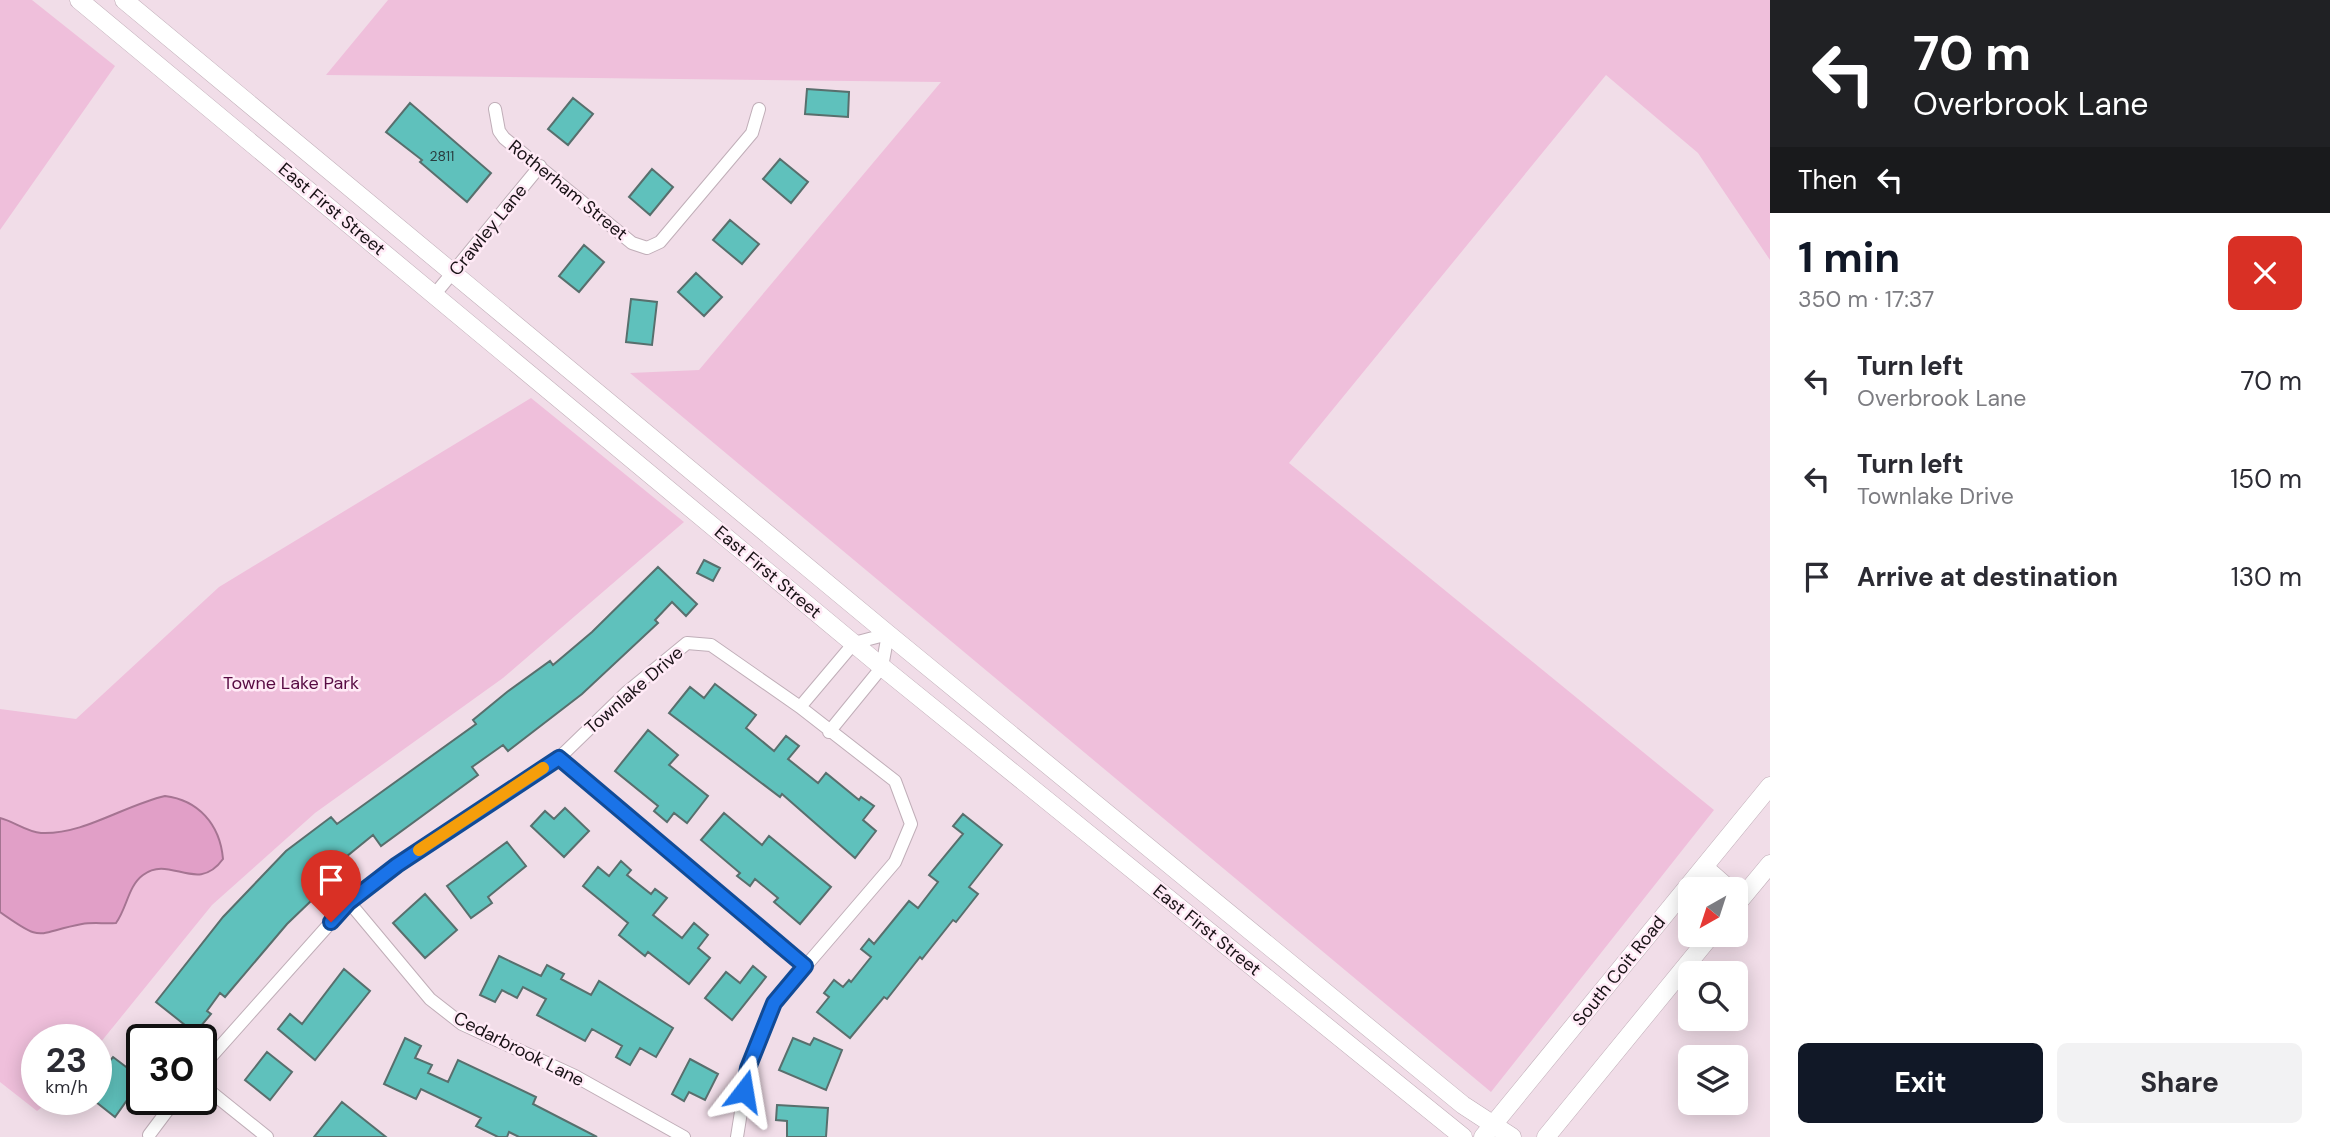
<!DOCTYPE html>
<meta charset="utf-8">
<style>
:root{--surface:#fff;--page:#f2f2f3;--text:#2b2b33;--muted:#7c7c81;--accent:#111827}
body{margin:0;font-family:"DM Sans",sans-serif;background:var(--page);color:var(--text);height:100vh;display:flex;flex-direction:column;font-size:26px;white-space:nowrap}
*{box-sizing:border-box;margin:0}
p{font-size:23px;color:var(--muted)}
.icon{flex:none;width:38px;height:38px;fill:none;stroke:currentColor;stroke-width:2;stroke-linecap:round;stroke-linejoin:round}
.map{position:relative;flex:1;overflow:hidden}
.drawer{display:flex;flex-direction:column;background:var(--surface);width:560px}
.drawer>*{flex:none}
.banner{background:#202124;color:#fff;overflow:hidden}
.needle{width:46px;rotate:219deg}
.tools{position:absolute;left:1678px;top:877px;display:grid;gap:14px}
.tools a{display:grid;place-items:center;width:70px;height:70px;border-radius:10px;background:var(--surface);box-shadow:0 4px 18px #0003;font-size:35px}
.speed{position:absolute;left:21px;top:1024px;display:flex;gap:14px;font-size:35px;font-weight:700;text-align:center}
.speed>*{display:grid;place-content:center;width:91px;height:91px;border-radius:50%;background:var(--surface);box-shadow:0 4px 18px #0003;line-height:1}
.speed small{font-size:18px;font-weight:400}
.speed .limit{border:4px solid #111;border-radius:10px;background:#fff;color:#111}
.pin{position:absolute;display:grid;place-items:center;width:60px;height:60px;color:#fff;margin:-72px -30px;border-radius:50% 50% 50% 0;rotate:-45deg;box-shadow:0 0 7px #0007}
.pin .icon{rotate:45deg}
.me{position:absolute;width:77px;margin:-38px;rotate:14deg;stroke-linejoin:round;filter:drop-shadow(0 0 5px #0008)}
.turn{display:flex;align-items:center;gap:24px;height:147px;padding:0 28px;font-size:32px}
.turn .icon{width:91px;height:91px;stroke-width:2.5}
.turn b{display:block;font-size:49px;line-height:60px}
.then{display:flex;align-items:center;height:66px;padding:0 28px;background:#0003;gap:14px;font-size:26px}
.round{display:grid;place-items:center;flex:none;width:74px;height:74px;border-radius:10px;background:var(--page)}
.headline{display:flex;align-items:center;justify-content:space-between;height:119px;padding:0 28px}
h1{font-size:42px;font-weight:700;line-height:52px;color:var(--accent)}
.button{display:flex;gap:14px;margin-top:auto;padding:14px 28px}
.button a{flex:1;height:80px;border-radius:10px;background:var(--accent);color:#fff;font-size:28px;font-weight:700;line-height:80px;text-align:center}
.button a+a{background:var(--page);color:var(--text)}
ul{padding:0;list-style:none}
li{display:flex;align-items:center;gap:21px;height:98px;padding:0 28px}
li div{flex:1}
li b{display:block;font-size:26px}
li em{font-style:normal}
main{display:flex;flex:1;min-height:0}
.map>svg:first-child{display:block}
.green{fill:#efbfdb}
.water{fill:#e19fc7;stroke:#a57492;stroke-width:2}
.building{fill:#5fc1bc;stroke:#586f6d;stroke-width:2}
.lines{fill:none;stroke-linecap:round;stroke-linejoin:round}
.minor-casing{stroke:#c0aeb8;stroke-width:14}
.secondary-casing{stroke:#c0aeb8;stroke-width:19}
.minor{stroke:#fff;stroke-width:12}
.secondary{stroke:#fff;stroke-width:18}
.route-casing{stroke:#114b97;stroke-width:18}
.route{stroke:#1a73e8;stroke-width:12}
.slow{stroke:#f59e0b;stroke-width:12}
.labels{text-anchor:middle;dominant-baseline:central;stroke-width:5;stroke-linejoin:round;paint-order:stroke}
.number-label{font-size:14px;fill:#2a3d3f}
.street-label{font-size:18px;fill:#181115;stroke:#ffeaf6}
.park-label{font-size:18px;fill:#570a42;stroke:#ffeaf6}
</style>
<main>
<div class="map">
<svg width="1770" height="1137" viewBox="0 0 1770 1137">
<rect width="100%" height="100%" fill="#f1dde8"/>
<path class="green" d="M0,0H32L115,66L0,230Z
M388,0H1770V260L1698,153L1606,75L1289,463L1714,810L1491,1092L630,373L699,370L941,82L326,75Z
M531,398L684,522L503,678L315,813L212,905L96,1048V1040H37V1099H52L37,1111L0,1082V709L76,719L219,587Z"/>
<path class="water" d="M165,796C198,800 220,824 223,859C197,895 170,854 143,875C128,886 127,908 116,923C105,924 93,922 82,924C34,933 45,944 0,912V818C13,821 27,832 41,833C83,835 125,805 165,796Z"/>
<path class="building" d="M807,89L849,92L848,117L805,114Z
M573,98L593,114L568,145L548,129Z
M410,103L491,173L467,202L420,162L422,160L386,132Z
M780,159L808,182L791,203L763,179Z
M652,169L673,187L650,215L629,197Z
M730,220L759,244L742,264L713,240Z
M584,245L604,262L579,292L559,276Z
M696,273L722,297L704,316L678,292Z
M631,299L657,302L652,345L626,342Z
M704,560L720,568L713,581L697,573Z
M658,567L697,604L686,616L672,602L655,620L658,623L582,694L508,751L503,745L472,767L478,775L381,846L373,835L346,857L354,867L341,878L338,875L287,924L225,997L220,993L207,1011L211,1014L195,1033L156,1002L223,917L286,851L331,817L337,824L476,724L473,720L507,692L550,661L553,665L592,632Z
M715,684L756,715L746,728L774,751L786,736L799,746L788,759L818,783L826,773L859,800L861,797L874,806L863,820L876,831L855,858L782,794L780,797L669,713L690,687L704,698Z
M648,730L678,755L669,765L708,796L687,823L674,813L667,822L654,811L658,806L615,771Z
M565,808L589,831L564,857L531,826L545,811L554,819Z
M724,813L762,845L769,836L831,887L800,924L774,902L778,898L755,879L750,886L737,876L740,873L701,840Z
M963,814L1002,845L969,887L978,894L956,922L953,920L922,959L920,957L887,999L884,997L850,1038L817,1012L829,997L824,993L834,980L843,987L849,980L851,982L871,957L861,949L869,939L874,944L909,901L918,908L938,882L929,875L963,834L953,826Z
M507,842L526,866L488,897L492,903L471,918L447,886Z
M621,861L631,870L627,875L651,894L655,889L667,898L653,915L682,938L694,923L708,935L698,948L710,958L689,984L648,952L645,956L619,935L628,923L583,886L598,867L609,876Z
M425,894L457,930L425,958L393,923Z
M499,956L541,976L547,965L564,974L561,979L591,995L599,981L673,1028L656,1057L640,1048L630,1065L616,1057L622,1046L592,1029L585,1041L537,1015L546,999L523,987L517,998L502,990L495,1002L480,995Z
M753,966L766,977L732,1020L705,998L726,972L740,983Z
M344,969L370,991L315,1060L278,1029L290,1014L302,1024Z
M405,1038L421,1046L415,1058L432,1065L428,1073L448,1082L458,1060L536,1097L533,1104L597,1137H519L509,1132L507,1137H498L476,1126L481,1118L421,1089L416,1099L384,1084Z
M793,1038L810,1045L814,1038L842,1050L826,1090L779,1070Z
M267,1052L292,1072L270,1100L245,1080Z
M113,1057L142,1079L115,1117L96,1102V1065L102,1058L108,1063Z
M690,1059L718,1074L705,1100L689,1092L684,1101L672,1094Z
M342,1102L386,1137H314Z
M777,1105L828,1108L826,1137H787V1121L776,1120Z"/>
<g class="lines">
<defs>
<path id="minor" d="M495,109L499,131L504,138L632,243L647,248L660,242L752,133L759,109
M435,294L540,166
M800,707L854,643L888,634L882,667L829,732
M559,758L805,966
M349,902L430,999L462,1024L575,1076L684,1137
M201,1068L349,902L397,865L559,758L626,693L687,643L711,645L800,707L895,781L911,824L895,862L774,1003L748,1068L737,1137
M201,1084L267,1137
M149,1135L176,1099"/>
<path id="secondary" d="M79,0L882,667L1463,1137
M124,0L888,634L1463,1105L1512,1137
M1704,867L1729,889
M1736,905L1770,864
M1483,1137L1770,786
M1546,1137L1712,934"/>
</defs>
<use href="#minor" class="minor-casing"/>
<use href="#secondary" class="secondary-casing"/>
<use href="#minor" class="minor"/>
<use href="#secondary" class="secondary"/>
</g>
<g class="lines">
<defs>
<path id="route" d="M331,922L349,902L397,865L559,758L805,966L774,1003L748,1068L744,1091"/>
</defs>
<use href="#route" class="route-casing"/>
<use href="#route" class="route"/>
<path class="slow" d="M419,850L543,768"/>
</g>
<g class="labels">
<g class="number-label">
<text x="442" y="156">2811</text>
</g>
<g class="street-label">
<text transform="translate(568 190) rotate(39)">Rotherham Street</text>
<text transform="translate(332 209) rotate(40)">East First Street</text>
<text transform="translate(488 230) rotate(-51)">Crawley Lane</text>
<text transform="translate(768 572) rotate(40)">East First Street</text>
<text transform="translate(634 690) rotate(-41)">Townlake Drive</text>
<text transform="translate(1207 930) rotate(39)">East First Street</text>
<text transform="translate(1619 971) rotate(-51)">South Coit Road</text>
<text transform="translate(519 1049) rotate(27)">Cedarbrook Lane</text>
</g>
<g class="park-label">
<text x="291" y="683">Towne Lake Park</text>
</g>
</g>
</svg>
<div class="tools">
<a><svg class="needle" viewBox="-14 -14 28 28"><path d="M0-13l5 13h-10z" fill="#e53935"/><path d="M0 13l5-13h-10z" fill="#7c7c81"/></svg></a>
<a><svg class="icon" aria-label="search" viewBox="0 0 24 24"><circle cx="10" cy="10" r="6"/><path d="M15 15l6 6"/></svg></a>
<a><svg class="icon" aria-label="layers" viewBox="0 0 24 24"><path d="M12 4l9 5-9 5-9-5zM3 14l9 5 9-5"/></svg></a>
</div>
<div class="speed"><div>23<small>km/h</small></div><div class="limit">30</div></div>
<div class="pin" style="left:331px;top:922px;background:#d93025"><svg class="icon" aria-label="arrive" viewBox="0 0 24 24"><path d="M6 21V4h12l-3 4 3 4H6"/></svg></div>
<svg class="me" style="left:744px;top:1091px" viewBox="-20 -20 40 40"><path d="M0-17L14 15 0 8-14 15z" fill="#1a73e8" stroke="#fff" stroke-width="4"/></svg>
</div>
<section class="drawer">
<div class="banner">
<div class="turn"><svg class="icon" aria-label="left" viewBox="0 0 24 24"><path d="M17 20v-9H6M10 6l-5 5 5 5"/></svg><div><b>70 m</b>Overbrook Lane</div></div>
<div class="then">Then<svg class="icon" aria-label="left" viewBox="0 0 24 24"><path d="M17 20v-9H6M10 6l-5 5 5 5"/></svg></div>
</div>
<div class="headline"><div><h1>1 min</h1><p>350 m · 17:37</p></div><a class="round" style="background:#d93025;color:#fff"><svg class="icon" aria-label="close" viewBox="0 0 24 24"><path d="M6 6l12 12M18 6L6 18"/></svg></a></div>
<ul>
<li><svg class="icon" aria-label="left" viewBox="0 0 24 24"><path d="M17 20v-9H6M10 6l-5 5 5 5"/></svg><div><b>Turn left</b><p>Overbrook Lane</p></div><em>70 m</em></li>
<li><svg class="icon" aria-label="left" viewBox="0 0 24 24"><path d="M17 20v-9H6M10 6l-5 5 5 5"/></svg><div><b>Turn left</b><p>Townlake Drive</p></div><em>150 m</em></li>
<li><svg class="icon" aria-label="arrive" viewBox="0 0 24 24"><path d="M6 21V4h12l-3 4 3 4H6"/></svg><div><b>Arrive at destination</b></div><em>130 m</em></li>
</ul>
<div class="button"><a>Exit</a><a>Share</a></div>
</section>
</main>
